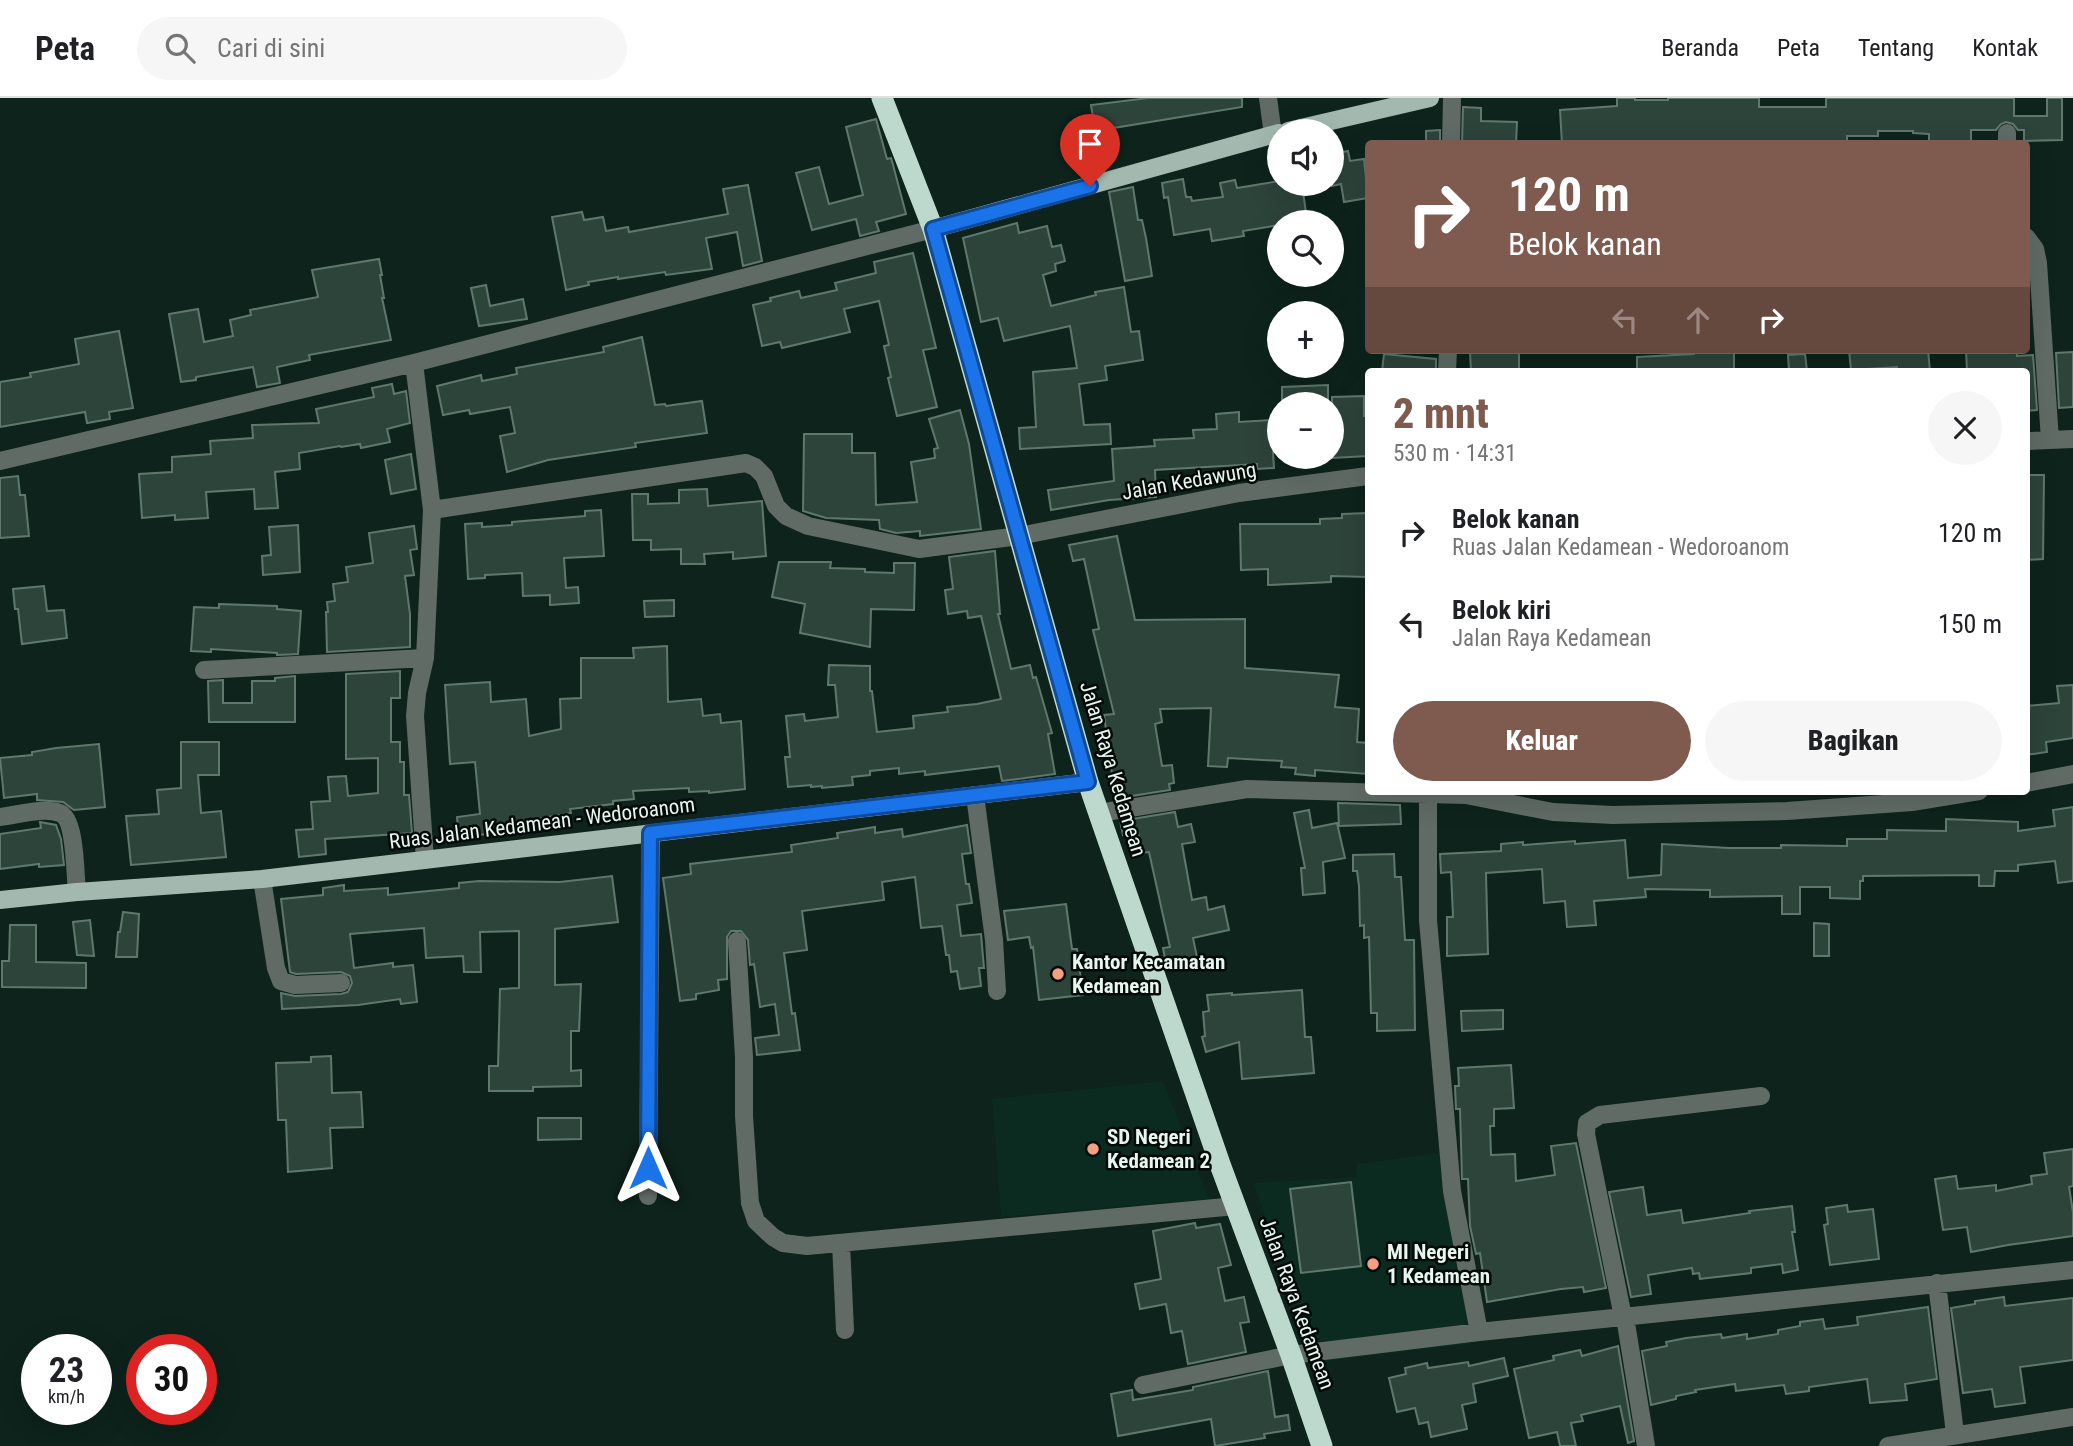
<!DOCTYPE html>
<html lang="id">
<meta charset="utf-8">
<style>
:root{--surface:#fff;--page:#f6f6f6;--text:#202124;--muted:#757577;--line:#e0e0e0;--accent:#7f5a4e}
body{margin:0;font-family:"Roboto Condensed",sans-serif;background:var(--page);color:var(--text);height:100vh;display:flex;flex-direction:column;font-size:26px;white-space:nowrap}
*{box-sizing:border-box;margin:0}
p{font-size:23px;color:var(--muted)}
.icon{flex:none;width:38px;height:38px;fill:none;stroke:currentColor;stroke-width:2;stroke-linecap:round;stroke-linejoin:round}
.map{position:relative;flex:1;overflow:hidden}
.sheet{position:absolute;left:1365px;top:270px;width:665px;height:427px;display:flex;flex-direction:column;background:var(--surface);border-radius:7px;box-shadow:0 7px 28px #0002}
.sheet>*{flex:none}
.top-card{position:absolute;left:1365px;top:42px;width:665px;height:214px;border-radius:7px;box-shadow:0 7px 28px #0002;background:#7f5a4e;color:#fff;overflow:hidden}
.tools{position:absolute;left:1267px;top:21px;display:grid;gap:14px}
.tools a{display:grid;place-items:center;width:77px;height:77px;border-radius:50%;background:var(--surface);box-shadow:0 7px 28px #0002;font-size:35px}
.speed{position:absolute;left:21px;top:1236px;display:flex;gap:14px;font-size:35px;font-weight:700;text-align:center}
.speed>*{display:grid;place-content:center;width:91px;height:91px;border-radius:50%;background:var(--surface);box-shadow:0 7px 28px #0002;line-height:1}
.speed small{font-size:18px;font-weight:400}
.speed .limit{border:10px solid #d22;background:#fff;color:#111}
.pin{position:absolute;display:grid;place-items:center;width:60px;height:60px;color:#fff;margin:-72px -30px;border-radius:50% 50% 50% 0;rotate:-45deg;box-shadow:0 0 7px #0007}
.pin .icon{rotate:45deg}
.me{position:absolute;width:77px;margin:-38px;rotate:0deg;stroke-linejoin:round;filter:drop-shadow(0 0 5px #0008)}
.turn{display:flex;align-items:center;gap:24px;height:147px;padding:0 28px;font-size:32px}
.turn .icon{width:91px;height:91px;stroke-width:2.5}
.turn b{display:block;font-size:49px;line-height:60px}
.lanes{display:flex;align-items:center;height:66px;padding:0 28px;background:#0003;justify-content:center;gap:35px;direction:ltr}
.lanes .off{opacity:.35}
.round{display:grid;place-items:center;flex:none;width:74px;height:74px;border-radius:37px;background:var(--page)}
.overview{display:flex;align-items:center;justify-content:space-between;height:119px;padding:0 28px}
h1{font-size:42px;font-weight:800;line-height:52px;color:var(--accent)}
.button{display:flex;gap:14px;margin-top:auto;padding:14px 28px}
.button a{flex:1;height:80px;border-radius:42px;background:var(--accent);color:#fff;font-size:28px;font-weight:800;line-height:80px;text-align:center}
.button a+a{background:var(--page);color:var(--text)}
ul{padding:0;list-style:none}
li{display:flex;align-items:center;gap:21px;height:91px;padding:0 28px}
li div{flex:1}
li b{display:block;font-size:26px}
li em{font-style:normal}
header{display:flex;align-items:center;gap:42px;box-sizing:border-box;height:98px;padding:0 35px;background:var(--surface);border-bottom:2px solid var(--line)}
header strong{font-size:33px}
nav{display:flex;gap:38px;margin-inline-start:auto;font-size:24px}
.search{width:490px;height:63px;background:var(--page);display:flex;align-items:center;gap:18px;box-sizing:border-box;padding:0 24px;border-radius:38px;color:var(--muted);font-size:26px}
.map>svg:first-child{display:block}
.built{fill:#0b2b20}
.building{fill:#2d443b;stroke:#5f786e;stroke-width:2}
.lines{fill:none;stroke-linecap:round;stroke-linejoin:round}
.minor{stroke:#606b66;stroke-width:18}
.major{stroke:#a3b9b0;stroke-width:18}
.highway{stroke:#bdd8cd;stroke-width:21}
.route-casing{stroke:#114b97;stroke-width:18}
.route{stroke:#1a73e8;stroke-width:12}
.poi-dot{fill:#f39f82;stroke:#030a07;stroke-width:2.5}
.labels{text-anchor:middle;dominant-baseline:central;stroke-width:5;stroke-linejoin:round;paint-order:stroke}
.street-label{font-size:21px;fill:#e8f6f0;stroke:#030a07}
.poi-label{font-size:21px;font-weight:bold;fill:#e8f6f0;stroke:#030a07;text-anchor:start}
</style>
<header>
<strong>Peta</strong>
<div class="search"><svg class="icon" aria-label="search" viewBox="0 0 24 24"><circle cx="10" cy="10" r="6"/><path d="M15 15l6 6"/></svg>Cari di sini</div>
<nav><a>Beranda</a><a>Peta</a><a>Tentang</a><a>Kontak</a></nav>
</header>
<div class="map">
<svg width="2073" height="1348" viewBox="0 0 2073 1348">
<rect width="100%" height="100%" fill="#0d231b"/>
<path class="built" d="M1163,983L1209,1101L1001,1119L992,1001Z
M1452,1053L1471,1246L1318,1264L1253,1085L1356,1079L1357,1066Z"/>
<path class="building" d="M1148,0H1242V9L1095,33L1091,7Z
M1617,0H1635V2H1668V0H1759V9H1826V0H2014V18H2047V0H2062V42L2024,43V32H2018L2013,26L2006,24L2001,26L1996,32H1971V46L1929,44V36L1913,35V33H1878V38H1847V45L1562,46L1560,12L1617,8Z
M1463,9L1481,10V23L1517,24L1516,46H1462Z
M876,21L887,61L891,60L892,63L906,116L876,124L879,133L860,138L856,121L812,132L796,75L819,69L829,106L863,97L846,29Z
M1440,32V46H1426V33Z
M1348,53L1350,63L1364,61L1368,100L1344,104L1341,86L1332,88V56Z
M1183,81L1186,99H1191L1192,103L1223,99L1220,85L1235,82L1237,90L1279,83V86H1302L1307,122L1279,124V127L1243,133L1244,138L1212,143L1210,131L1174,137L1168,99L1164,100L1162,85Z
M748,87L762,163L743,168L737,134L706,140L712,171L666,177L665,174L618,181V179L588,184L589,187L566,192L552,119L582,114L584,122L603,119L606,133L628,129L629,134L728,116L723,91Z
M1133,89L1138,122H1142L1146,140L1152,178L1125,183L1109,94Z
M1017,125L1019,135L1047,128L1052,149L1061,147L1065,163L1055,166L1056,173L1043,177L1051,208L1096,197L1095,194L1124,189L1131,234L1139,233L1143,262L1105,268L1107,282L1079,286L1084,327L1110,326L1111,346L1020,351L1019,330L1036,329L1033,274L1077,270L1070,228L1004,243L998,220L981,224L963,140Z
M913,155L936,250L923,252L937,309L897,318L888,280L891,279L884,248L889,247L879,203L844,211L850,234L782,250L780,244L762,248L753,207L771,203L770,200L799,193L801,200L837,192L835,185L876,175L874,164Z
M379,161L382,177H380L384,200H382L391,242L309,257L310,262L277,269L280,285L257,289L253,269L196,279V282L181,284L169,216L198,211L204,244L233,238L230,222L251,217L250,212L318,199L312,172Z
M486,187L490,208L523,201L527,221L479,228L471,190Z
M119,233L133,310L109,314L110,321L87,325L85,314L0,329V284L31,279L30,275L79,266L75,241Z
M642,239L655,307L665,306L666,308L702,303L707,335L635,345L636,349L548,362L507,374L500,338L515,335L510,309L470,316L469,312L443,317L437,288L481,277L482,283L517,276L516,270L604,254L603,249Z
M1519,252V273H1471L1470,254Z
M1694,252H1734V273H1637V259L1694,256Z
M1849,252H1928L1930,273H1897V269L1851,272Z
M1966,252L2017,253V258L2033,257L2037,312L2026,313V273H1967Z
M2073,254V309L2059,310L2056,255Z
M1384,256L1436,261V273H1382Z
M1805,256L1807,273H1789L1788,257Z
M392,286L394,296L406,293L410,325L387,331L390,344L361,350L360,346L341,349L340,348L299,355L300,371L275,374L278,410L255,411L254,391L206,394L208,420L175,422V417L142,420L139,376L172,374V359L211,356L210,343L253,340L252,327L319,325L316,311L374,299L372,290Z
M1328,287V306H1282V289Z
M1364,298V318H1368V358L1332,360V299Z
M960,312L969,346L981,431L920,438V433L896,435L880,431L879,422L826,420L803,413L804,336H852V355H875L876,407L917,404L911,364L935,360L934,351L938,350L929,321Z
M1239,314V324L1271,322L1274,370L1257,371V366L1155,372L1156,399L1109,402L1051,412L1048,392L1114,383L1112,351L1155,348L1154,342L1194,340L1193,332L1217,331L1216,316Z
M411,356L416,391L391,396L385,362Z
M2026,377H2044L2043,461L2026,462Z
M18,378L20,397H25L29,438L0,440V380Z
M707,391L708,408L762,403L766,458L733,461V454L704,456L705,466H681V451L651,452V442H633L632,396H648V406L679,405V392Z
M601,412L604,458L564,460L566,490L578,489L579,505L550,507V497L523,498L522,475L485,477V480L468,481L465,426L482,425V429L512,427V424L585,418V413Z
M1368,415V479L1331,478V484L1268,487V471L1241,472L1240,426H1320V421L1342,420V416Z
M298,427L300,474L263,477L262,458L271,457L269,429Z
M414,428L417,451L410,452L414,477L405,478L410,516V549L327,554L326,514H328L327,504L335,503L333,486L348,484L346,469L373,465L369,435Z
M1117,438L1135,522L1245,521V570L1339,577L1335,609L1359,611L1357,644L1368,645V676L1315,672V678L1295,676L1296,670L1281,669L1282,663L1228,660L1227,669L1208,668L1211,610L1160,611L1162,624L1155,626L1162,668L1172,667L1174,685L1169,686L1170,692L1125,699L1124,691L1111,693L1109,676H1112L1104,617L1114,616L1093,532L1099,531L1084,461L1073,463L1069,447Z
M995,453L1000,516H998L1011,571L1030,567L1033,580L1036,579L1052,635L1048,636L1055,676L1002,683L999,668L925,677V673L899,676V670L870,673V677L852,679L853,687L822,690V688L811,689V687L788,689L785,659H790L786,618L804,616L805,623L838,619L835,587H828L829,567L870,568V593H872L877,634L914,630L913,618L948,614L947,609L977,606L1001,601L981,518L968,520L967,513L948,516L945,492L953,491L949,459Z
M779,464H831L830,470L865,471V474L894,475V465H915L914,512L871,511L870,549L800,535L805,506L772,499Z
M44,488L47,513L64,512L67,540L22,546L18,511H15L13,491Z
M674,502V518L645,519L644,503Z
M219,506L277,508V511L301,513L298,556L277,557V555L211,551V554L191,553L194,509L219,510Z
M667,548L668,604L701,601L703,618L720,616L721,625L741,623L745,691L709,695V693L689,694V690L633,693L634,701L613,703V706L570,711L571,715L526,723L527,730L459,740L457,719L480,716L475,664L450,666L445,587L490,584L491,604L526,601L529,638L561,631L560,601L581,600V560H634L633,550Z
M400,573V600H391V644H400V664H404V697H409L412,735L325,741L326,756L299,759L296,732L313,731L311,704L330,703L328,679L346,678L348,698L378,695V660L346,661V576Z
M295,578V624H209L208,583L223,582V605H252V583H275V580Z
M2073,587V640L2046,644L2047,654L2026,657V608L2059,605L2057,588Z
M181,644H219V677H198L201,715L221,713L226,759L131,767L126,718L159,716L157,692L181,690Z
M99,646L105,709L74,712L63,704L37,702V696L4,700L0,660L32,657V654L56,650Z
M1338,705L1400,707L1401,726L1339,728Z
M2073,709V783L2058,785L2055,763L2018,767V773H1995L1994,788H1979V777L1863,778V783H1860V801L1830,800V789H1800V816H1782V798L1710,799V792L1645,791L1646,799L1594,803L1596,827L1567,829L1565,803L1544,805L1542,771L1486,775L1488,856L1447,858V819H1453L1451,774L1441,775L1440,756L1501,753V746L1523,744V747L1575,743V746L1625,742L1628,780L1661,777L1662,746L1729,750H1781V747L1847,748V741H1887V732L1946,733V721L2018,724V733L2055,728L2053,712Z
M1309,712L1312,730L1337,725L1345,760L1323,764L1325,795L1303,797L1301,770H1305L1294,715Z
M1175,714L1178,729L1191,726L1195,744L1182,746L1192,802L1206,799L1208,812L1224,808L1229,832L1193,840L1198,864L1167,871L1163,850L1170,849L1149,754L1142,755L1138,734L1123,737L1120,723Z
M40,724L56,727L61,741L64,767L39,769V766L0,771V736L41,730Z
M967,727L971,755L962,756L966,786H969L972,805L957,807L961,838L981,836L984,870H979L981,888L960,891L957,873L951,874L949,857H946L942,828L921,830L915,779L882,784L884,802L802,813L807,852L784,855L792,916L795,915L800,952L757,957L755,940L779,937L775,906L760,909L754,866L750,867L748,842L741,833H731L727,839V881L718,882L719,892L696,896V901L680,903L663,780L691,776L690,766L792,754L791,747L838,740L837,735L875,729V735L902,731L903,739Z
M1394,756L1395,779H1401L1405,842H1414L1415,932L1377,933V915H1371L1369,839L1364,840V827L1360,828L1359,788L1357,773H1353V757Z
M612,778L618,824L555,831V887L581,886L579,933H571V973L581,972V988L533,989V993H489V968H498L500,891L519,890V833L480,834L481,874H464L463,858L426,860L424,830L350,836L354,870L393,865V869L413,867L417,904L401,906L400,901L358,907L282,911L281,895L295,898L341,896L348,894L352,885L350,878L341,874L296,876L290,874L281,801L323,797V790L344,787V793L388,790V797L459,790V785L479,783L560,784Z
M1066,806L1072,851H1077L1083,897L1039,902L1033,849L1031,850L1029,839L1008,842L1004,813Z
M123,814L139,816L137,859H116L118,834H120Z
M90,822L94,858L77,857L73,824Z
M1814,825L1829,826V858H1814Z
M10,827H36V864L86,865V890L2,889V863H9Z
M1302,892L1305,939H1311L1314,975L1242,981L1239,944L1206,954L1202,939L1205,938L1203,914L1209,913L1207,897L1232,895V897Z
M1503,912V931L1462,933L1461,913Z
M331,958L332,995L361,994L363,1029L330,1030L332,1070L288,1074L286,1022H278L276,965L311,964V959Z
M1511,967L1514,1010L1494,1011V1028H1490L1491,1057L1515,1056L1516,1083L1555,1077L1551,1048L1576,1045L1606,1190L1584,1194L1583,1189L1561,1191L1487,1204L1480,1155L1476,1156L1470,1128L1468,1081H1462L1460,1011H1456L1455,988H1459L1458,970Z
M538,1020H581V1041L538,1042Z
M2073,1051V1088L2069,1089L2073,1114V1138L2008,1147L1971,1154L1967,1129L1943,1132L1935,1081L1956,1078L1958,1091L1996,1087V1093L2032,1086L2031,1078L2047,1076L2044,1055Z
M1351,1084L1361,1168L1301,1175L1290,1091Z
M1643,1089L1647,1117L1681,1112L1683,1125L1750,1115L1749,1113L1792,1108L1795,1134H1792L1798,1172L1783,1175L1782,1166L1751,1170V1175L1700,1181L1699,1175L1693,1176L1692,1170L1648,1177L1651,1196L1631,1199L1609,1094Z
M1847,1107L1848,1114L1873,1111L1879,1161L1830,1167L1824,1127L1828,1126L1826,1110Z
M1195,1125L1196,1130L1220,1126L1231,1167L1218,1170L1225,1203L1244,1199L1249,1224L1240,1225L1246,1254L1188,1266L1182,1233L1171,1235L1166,1206L1140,1211L1135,1186L1161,1181L1153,1133Z
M2004,1199L2005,1208L2073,1200V1262L2020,1269L2025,1305L1995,1309L1992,1291L1963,1295L1951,1210L1975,1206V1203Z
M1928,1209L1937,1281L1905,1286L1907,1302L1870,1305L1867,1281L1809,1289V1293L1786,1296L1784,1287L1736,1293L1735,1286L1695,1292L1696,1294L1676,1298V1301L1651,1307L1642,1253L1667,1248L1666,1244L1686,1240L1721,1236L1722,1240L1747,1236V1241L1778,1236V1232L1800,1228V1224L1823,1221L1825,1231L1858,1227L1857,1219Z
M1618,1248L1634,1343L1628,1345L1620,1308L1581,1317L1583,1323L1571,1325L1576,1348H1560L1557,1334L1529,1340L1514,1271L1554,1262L1553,1258L1580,1252L1582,1258Z
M1504,1260L1508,1278L1473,1286L1476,1304L1462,1307L1467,1331L1431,1339L1428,1324L1419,1326L1415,1310L1397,1314L1389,1280L1406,1276L1405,1270L1427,1265L1428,1270L1468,1264L1469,1268Z
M1268,1273L1275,1319L1288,1317L1290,1332L1264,1336L1265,1340L1215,1348L1211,1321L1118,1338L1111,1296L1132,1292L1133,1302L1193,1292V1289Z"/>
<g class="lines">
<path class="minor" d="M1268,0L1273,37
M2007,35V46
M1451,46L1452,0
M2026,139L2035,151L2038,165L2050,342
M414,265L432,412L425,560L417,595L415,618L425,762
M1447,273L1448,252
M2026,343L2073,341
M0,363L414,265L933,131
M432,412L746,365L755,369L764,378L776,408L786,418L808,428L919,451L1019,438L1239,395L1368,378
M204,572L425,560
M2026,685L2073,676
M1428,696V822L1452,1093L1479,1234
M975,697L994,842L997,893
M1099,715L1247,691L1466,697L1553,714L1613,717L1787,713L1912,704L1979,693
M0,719C18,717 43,709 60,715C76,721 75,778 77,794
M262,781L276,870L281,883L295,887L341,885
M737,843L744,959V1018L750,1105L756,1123L773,1139L783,1145L807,1148L1236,1108
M648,1098L651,735
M841,1145L845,1232
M1937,1185L1955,1336
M1623,1219L1586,1036L1587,1025L1600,1017L1761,998
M1625,1219L1646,1348
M1143,1287L1291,1257L1479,1234L2073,1172
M1888,1348L2073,1319"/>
<path class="major" d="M1288,33L1430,0
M933,131L1279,35
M0,802L77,794L262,781L1088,684"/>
<path class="highway" d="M882,0L933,131L1088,684L1221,1069L1291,1257L1322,1348"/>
</g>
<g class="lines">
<defs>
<path id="route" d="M648,1070L650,735L1088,684L933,131L1090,88"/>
</defs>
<use href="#route" class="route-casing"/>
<use href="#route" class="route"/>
</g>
<g class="poi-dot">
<circle cx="1058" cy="876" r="7"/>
<circle cx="1093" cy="1051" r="7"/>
<circle cx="1373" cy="1166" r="7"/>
</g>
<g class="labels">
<g class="street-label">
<text transform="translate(1189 383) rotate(-10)">Jalan Kedawung</text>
<text transform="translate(1113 671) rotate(73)">Jalan Raya Kedamean</text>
<text transform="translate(542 725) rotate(-7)">Ruas Jalan Kedamean - Wedoroanom</text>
<text transform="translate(1297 1205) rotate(70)">Jalan Raya Kedamean</text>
</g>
<g class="poi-label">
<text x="1072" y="864">Kantor Kecamatan<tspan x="1072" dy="24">Kedamean</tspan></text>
<text x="1107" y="1039">SD Negeri<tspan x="1107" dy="24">Kedamean 2</tspan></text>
<text x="1387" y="1154">MI Negeri<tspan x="1387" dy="24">1 Kedamean</tspan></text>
</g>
</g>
</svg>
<div class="tools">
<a><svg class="icon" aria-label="sound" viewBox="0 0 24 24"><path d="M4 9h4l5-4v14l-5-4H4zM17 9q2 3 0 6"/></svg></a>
<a><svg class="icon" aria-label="search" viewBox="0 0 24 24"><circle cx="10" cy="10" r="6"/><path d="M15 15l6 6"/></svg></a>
<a>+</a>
<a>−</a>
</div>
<div class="speed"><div>23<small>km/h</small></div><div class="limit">30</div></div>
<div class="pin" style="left:1090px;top:88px;background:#d93025"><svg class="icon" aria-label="arrive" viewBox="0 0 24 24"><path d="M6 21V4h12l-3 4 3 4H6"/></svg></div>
<svg class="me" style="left:648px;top:1070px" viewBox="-20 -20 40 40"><path d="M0-17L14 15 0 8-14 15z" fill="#1a73e8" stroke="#fff" stroke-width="4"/></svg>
<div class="top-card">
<div class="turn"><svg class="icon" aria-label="right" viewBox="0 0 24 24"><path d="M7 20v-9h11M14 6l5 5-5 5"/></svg><div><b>120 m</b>Belok kanan</div></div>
<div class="lanes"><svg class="icon off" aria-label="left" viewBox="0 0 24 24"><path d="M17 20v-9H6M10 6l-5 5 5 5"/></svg><svg class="icon off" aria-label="ahead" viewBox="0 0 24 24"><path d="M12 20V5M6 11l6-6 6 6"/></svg><svg class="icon" aria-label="right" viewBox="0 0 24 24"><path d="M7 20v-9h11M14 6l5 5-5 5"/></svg></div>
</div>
<section class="sheet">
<div class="overview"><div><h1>2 mnt</h1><p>530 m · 14:31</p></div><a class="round"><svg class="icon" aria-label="close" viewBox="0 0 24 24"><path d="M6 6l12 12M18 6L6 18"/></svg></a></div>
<ul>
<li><svg class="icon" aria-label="right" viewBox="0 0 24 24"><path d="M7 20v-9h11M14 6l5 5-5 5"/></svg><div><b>Belok kanan</b><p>Ruas Jalan Kedamean - Wedoroanom</p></div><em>120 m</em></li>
<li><svg class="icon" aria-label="left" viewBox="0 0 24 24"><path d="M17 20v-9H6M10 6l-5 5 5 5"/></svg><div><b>Belok kiri</b><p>Jalan Raya Kedamean</p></div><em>150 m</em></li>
</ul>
<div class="button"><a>Keluar</a><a>Bagikan</a></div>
</section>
</div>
